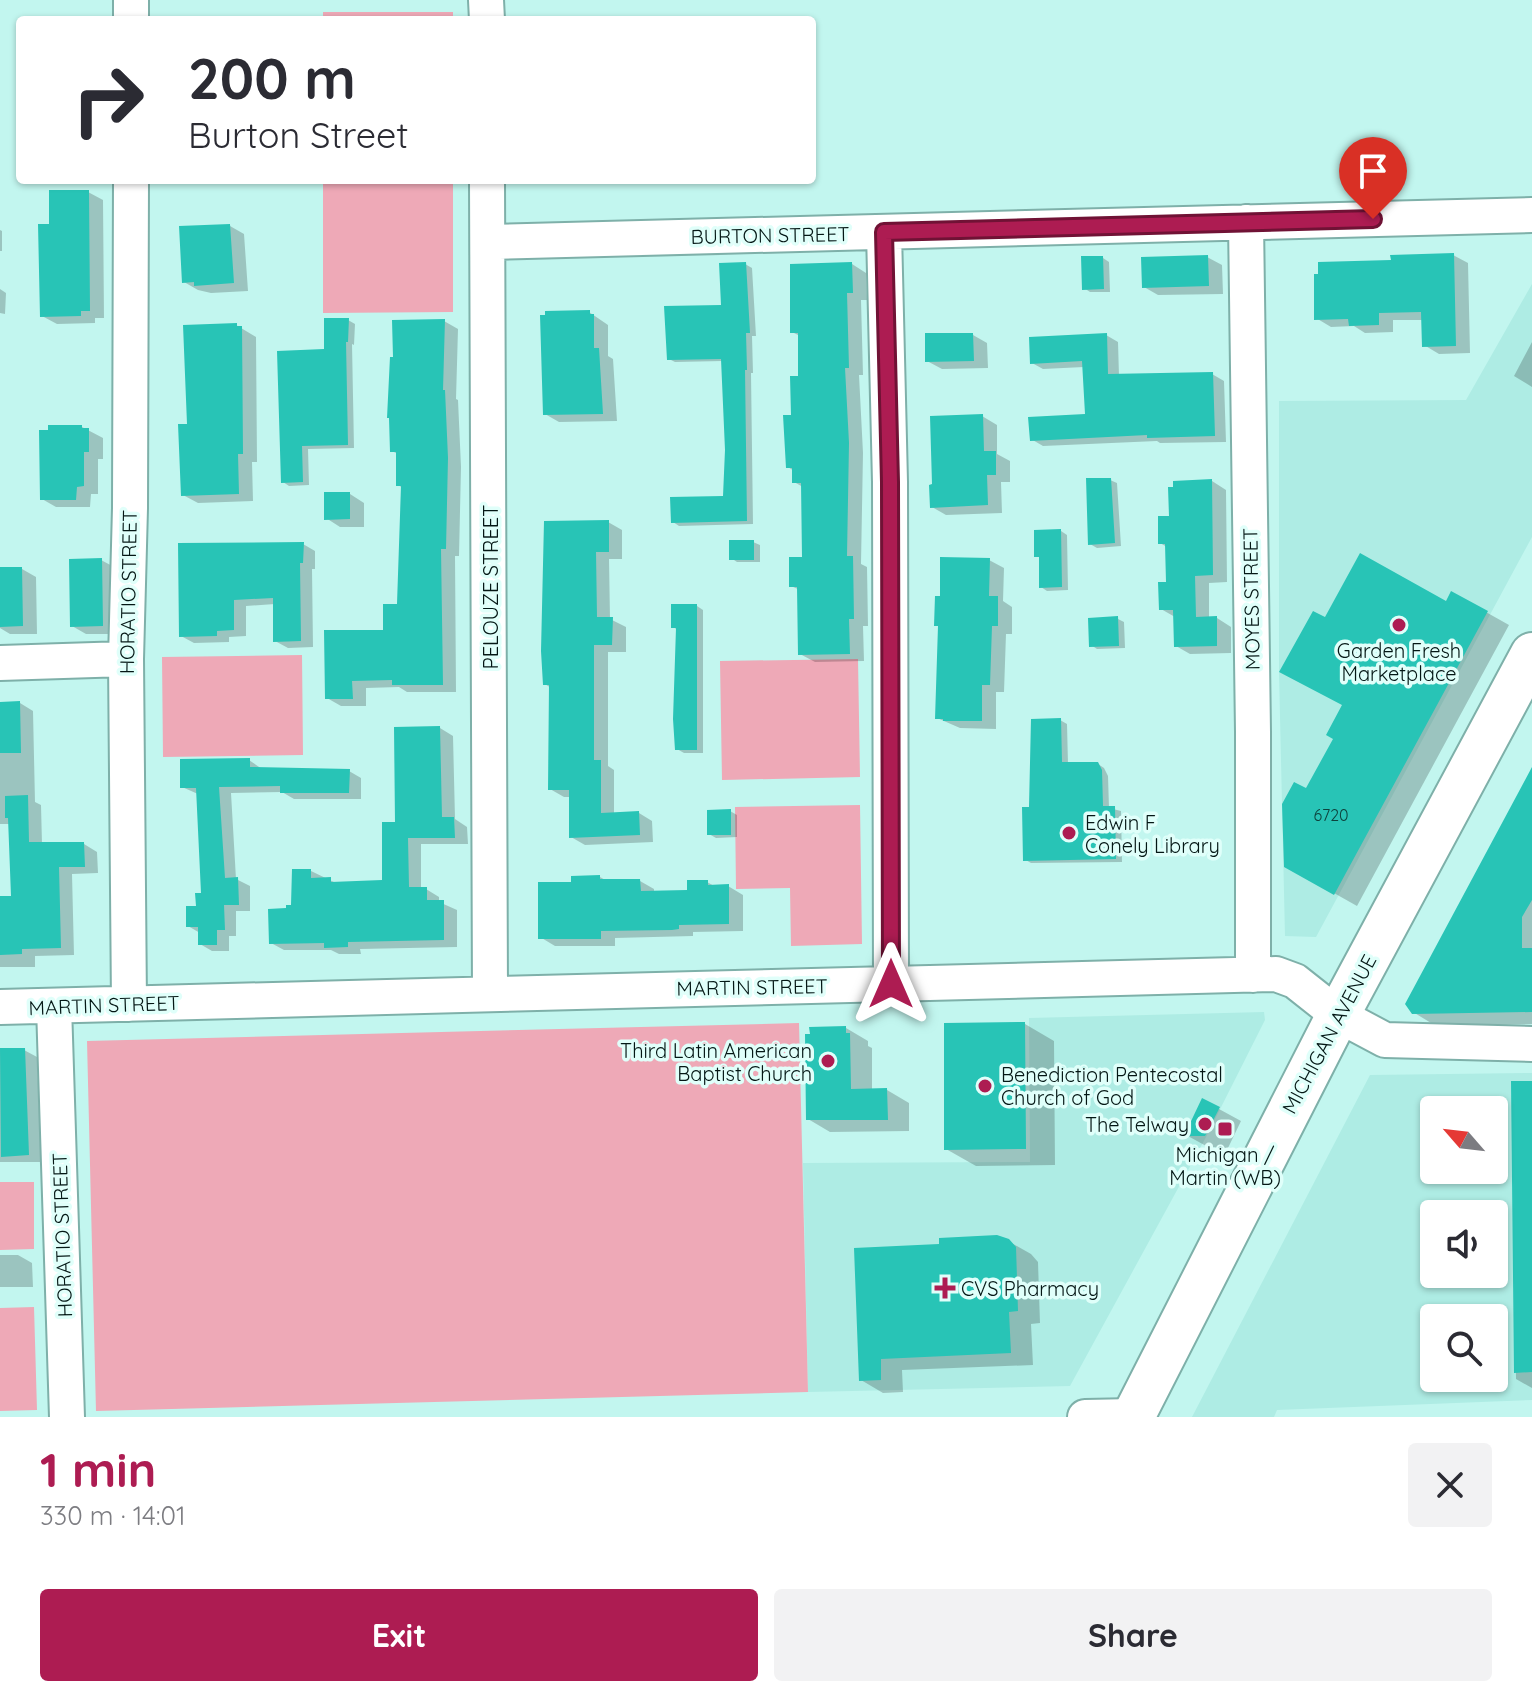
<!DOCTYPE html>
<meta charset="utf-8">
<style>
:root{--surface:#fff;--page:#f2f2f3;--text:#2b2b33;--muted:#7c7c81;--accent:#ad1c52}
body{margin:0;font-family:Quicksand,sans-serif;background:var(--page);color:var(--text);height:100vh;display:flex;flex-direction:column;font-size:30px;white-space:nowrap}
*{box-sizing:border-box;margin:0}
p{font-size:26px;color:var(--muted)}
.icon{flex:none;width:44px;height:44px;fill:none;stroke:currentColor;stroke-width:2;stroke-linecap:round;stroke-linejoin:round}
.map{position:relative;height:1417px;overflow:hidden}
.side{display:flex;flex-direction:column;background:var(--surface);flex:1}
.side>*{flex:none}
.banner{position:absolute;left:16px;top:16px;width:800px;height:168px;border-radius:8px;box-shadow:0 2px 6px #0004;background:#fff;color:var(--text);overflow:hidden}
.needle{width:52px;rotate:298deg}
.fabs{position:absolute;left:1420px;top:1096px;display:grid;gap:16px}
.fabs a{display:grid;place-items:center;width:88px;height:88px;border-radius:8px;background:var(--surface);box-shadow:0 2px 6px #0004;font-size:40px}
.pin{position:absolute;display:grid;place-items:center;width:68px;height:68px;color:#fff;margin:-82px -34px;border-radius:50% 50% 50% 0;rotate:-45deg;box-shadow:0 0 8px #0007}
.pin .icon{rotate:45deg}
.me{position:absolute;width:88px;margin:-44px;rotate:0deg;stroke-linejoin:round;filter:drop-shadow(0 0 6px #0008)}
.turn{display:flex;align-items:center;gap:28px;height:168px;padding:0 40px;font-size:36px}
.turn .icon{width:104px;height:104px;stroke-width:2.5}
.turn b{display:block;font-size:56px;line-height:68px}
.round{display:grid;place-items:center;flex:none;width:84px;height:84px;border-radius:8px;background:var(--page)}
.overview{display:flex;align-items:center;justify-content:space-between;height:136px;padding:0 40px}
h1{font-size:48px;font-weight:800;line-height:60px;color:var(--accent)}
.cta{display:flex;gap:16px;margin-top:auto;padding:16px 40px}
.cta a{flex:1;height:92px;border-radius:8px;background:var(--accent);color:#fff;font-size:32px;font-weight:800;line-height:92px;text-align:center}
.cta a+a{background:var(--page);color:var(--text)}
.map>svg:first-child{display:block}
.built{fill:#aeece4;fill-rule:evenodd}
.green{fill:#eea9b7}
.shadow{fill:#0003}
.building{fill:#28c4b6}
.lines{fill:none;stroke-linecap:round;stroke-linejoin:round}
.minor-casing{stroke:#7eb0a9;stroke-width:38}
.major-casing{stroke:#7eb0a9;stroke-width:46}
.minor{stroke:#fff;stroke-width:34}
.major{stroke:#fff;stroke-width:42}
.route-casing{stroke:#701235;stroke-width:20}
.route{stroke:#ad1c52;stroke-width:14}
.poi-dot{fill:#ad1c52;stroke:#e0fffa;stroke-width:3}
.labels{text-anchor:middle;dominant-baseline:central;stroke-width:7;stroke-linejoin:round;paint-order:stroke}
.number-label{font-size:16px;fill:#0d423d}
.street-label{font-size:20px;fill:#041715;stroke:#e0fffa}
.poi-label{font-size:20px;fill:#041715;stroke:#e0fffa;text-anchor:start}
</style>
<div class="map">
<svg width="1532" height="1417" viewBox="0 0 1532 1417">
<rect width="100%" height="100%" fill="#c2f6ef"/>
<path class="built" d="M1532,284V537L1316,937L1285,936L1279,672V401L1466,400Z
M1264,1012L1265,1020L1205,1139L1070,1386L808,1392L803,1163L1030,1162L1029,1018Z
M1532,1073V1400L1277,1410L1274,1417H1192L1370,1075ZM1434,1110H1494V1170H1434ZM1434,1214H1494V1274H1434ZM1434,1318H1494V1378H1434Z"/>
<path class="green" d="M323,12H453V20H323Z
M323,180H453V312L323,313Z
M302,655L303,755L163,757L162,657Z
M858,659L860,777L722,780L720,661Z
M860,805L862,944L791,946L790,888L736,889L735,807Z
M799,1023L808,1392L96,1411L87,1041Z
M0,1182H34V1249L0,1250Z
M34,1307L37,1410L0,1411V1308Z"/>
<path class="shadow" d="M233,17L238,20H179V18Z
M88,192L103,200L104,318H95V323L57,324L42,316L51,225Z
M230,226L244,234L248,291L211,293L198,290L184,282Z
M0,230L2,231V251H0Z
M1453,255L1468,263L1470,353L1439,354L1424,345V320H1393V332L1365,333L1354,326L1331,327L1316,318L1393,262Z
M1207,257L1222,265L1223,294L1158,295L1144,287Z
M1103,258L1109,262L1110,292H1090L1084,288Z
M745,264L752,268L756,336H752L753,373H751L753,524L679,526L673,522L725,498L727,486L723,361L675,362L669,359L723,307Z
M852,264L866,273L867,300H861L863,375H859L863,453L861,564L867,567L868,626H863L864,661L815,662L800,654V590L791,586L804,559L803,487L794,482V471L788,467L793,417L801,378L800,336L792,332Z
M0,289L6,293L5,314L0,313Z
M589,312L608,325V356L613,359L617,421L559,422L545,414Z
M348,320L355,324L354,345L352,344L354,448L308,449L309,485L289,486L283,482L326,350Z
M444,321L458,329L456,399L458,400L461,467L459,556H455L456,692H407L399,687L366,688V706H341L327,698L385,632L399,606L403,488L398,485V454L392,451Z
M236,325L256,337L257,462H252L253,501L198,503L183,495L189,426Z
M973,335L987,343L988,368L942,369L927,361Z
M1106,335L1118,342L1119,376L1212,374L1224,381L1226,442L1160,443L1157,441L1043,446L1031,439L1087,416L1084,367L1043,369L1032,363Z
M1532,342V387L1514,376Z
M982,416L997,425V454L1010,461V482H1001L1002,513L946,515L932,507Z
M82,427L103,438V459H98V494H91L90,507H56L42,499Z
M1110,480L1117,483L1121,546L1097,548L1090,544Z
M1212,481L1226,490L1227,582L1209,583V619L1217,618L1231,627V653L1190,654L1176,646L1175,617L1161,609L1168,584L1167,547L1160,543L1172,518Z
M350,494L364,503V527H340L326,518Z
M608,522L622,530V559H609L610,619L626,627V652H608V766L614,770V814L639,813L652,821L653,842L585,845L571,837V797H564L550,789L551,688L545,684L543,651Z
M1061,531L1067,535L1068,590L1047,591L1041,587V558L1036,556Z
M753,542L760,545V562H737L731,558Z
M303,544L315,551V569H312L313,647L288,648L275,641V604L246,606V636L229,637V642L194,643L181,636Z
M101,560L116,568L117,634H86L72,626Z
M989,560L1004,568L1003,601L1012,607V634H1006L1004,692H996V729L960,728L937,718L942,598Z
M0,569H22L36,577L37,634H10L0,628Z
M1452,593L1509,625L1357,906L1286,866L1307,791L1335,738L1344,705L1325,620L1446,603Z
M697,606L703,610V753H684L677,749L678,630L673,627Z
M1118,619L1124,622L1125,648L1097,649L1091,645Z
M0,703H20L33,711L35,802L41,805L42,844H84L97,852L98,873L72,874L74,955L35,956V967H0V898H13L10,824H0Z
M1060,720L1067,724L1068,764H1098L1104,768L1108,776L1109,808L1121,811L1122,862L1031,863L1024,859L1031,809Z
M440,728L453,736L455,819L467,827L468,844H421V889H426L439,897V902L457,910V947L360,949L361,954H339L331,950H284L271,943L311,871L338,884L384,882L397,824Z
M249,760L262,769L349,771L361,778V799H294L282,792L231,793L236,879L250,886V911H236V936H229V951H212L200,944V933L188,926L203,895L198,794L182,787Z
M1532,793V1024L1436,1026L1413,1012Z
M730,811L737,815V837L716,838L709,834Z
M600,877L607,881H640L654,889V893L689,892L707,882L716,887L728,886L743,895V931L693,932V936L615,938V946H555L540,937L573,884Z
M1025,1024L1054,1041L1055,1165L976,1166L946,1149Z
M846,1028L868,1041V1046L872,1048V1090H887L909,1103V1131L830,1132L808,1119Z
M0,1050H24L37,1057L41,1162H0Z
M1513,1083H1532V1388L1516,1379Z
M1219,1109L1241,1121L1228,1148L1208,1147L1186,1135Z
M1008,1241L1031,1254L1038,1262L1040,1323L1031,1324L1033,1365L902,1370L903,1392L883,1393L861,1380L856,1250Z
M0,1255H18L32,1263L33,1287H0Z"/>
<path class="building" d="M49,190H89L90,311H81V316L40,317L38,224H49Z
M230,224L234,283L194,286V282L182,283L179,226Z
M1454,253L1456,346L1422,347L1421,312L1379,313V325L1349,326L1348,319L1314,320V274H1318V262L1391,260L1390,255Z
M1208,255L1209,286L1142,288L1141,257Z
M1081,256H1103L1104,289L1082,290Z
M746,262L750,333H746L747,370H745L747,521L671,523L670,497L723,496L725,450L721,359L667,360L664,306L721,305L719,263Z
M852,262L853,293H847L849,368H845L849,443L847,556H853L854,619H849L850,654L798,655L797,587H789V557H802L801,483H792V468H786L783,415H791L790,376H798V333H790V264Z
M590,310V314H594V348H599L603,414L543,415L540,315H545V311Z
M324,318H349L348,342H346L348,445L302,446L303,482L281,483L277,351L324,349Z
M445,319L443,390H445L448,458L446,549H441L443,685H392V680L352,681L353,699H325L324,630H383V604H397L401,486H396V452H390L389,418H387L390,357H393L392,320Z
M237,323V326H242L243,454H238L239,494L181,496L178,424H187L183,325Z
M925,333H973L974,361L925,362Z
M1107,333L1108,374L1213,372L1215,436L1147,438V435L1030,441L1028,417L1085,414L1082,361L1030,364L1029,337Z
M983,414L984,451H996V475H987L988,505L930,508L929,485L932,484L930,416Z
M48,425H82V428H89V452H84V486L77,487L76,500H40L39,430H48Z
M1086,478H1111L1115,543L1088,545Z
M1212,479L1213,575L1195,576L1196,617L1217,616V646L1174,647L1173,610H1159L1158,582H1166L1165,544H1158V516H1169L1168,487H1173V481Z
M324,492H350V519L324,520Z
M609,520V552H596L597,617H613L612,645H594V760H601V813L639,811L640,835L569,838V790H548L549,685H543L541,651L544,521Z
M1061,529L1062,587L1039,588V557H1034V530Z
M729,540H754V560H729Z
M304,542L303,563H300L301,641L273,642V598L234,600V630L217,631V636L179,637L178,543Z
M1360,553L1446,601L1451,591L1488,611L1334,895L1284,867L1282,804L1294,782L1306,788L1333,739L1326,735L1342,705L1279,672L1313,611L1325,617Z
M940,557L990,558L989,596H998V626H992L990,685H982V721H943V719H935L938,626H934L935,596H940Z
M102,558L103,626L70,627L69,559Z
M0,567H22L23,626L0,627Z
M671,604H697V750H675L673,719L676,628H671Z
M1118,616L1119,646L1089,647L1088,618Z
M20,701L21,753H0V702Z
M1061,718L1062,762H1098L1102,770L1103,806H1115L1116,859L1023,861L1022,807H1029L1031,719Z
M440,726L442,817H454L455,838H408L409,887H427V900H444V940L348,942V947L324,948V943L269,944L268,909L286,908V905H291L292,869H311V878L331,877V882L382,880V822H395L394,727Z
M250,758V767L350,769L349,793H280V786L219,787L225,878L238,877L239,905H224L225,930H217V945H198V927H186V906H196L195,893H201L196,788H180V759Z
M1532,767V900L1522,917V948H1532V1012L1412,1014L1405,1004Z
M28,795L29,842H84L85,867H59L61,948L22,949V954L0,955V896H11L8,818H5V796Z
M731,809V835H707V810Z
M600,875V879H640L641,891L687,890V880H708V885L729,884V924L679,925V929L672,930L601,931V939H538V882H571V876Z
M1025,1022L1026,1149L944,1150V1023Z
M846,1026V1033H850L851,1089L887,1088L888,1120H806L805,1034H810L809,1027Z
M0,1048H25L29,1155L1,1157Z
M1511,1081H1532V1372L1514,1373Z
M1202,1098L1220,1107L1205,1136H1184Z
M997,1235L1009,1239L1016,1247L1018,1311L1009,1312L1011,1353L881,1359V1380L859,1381L854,1248L939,1244V1238Z"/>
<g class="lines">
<defs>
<path id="minor" d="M486,0L487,20
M131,20V0
M487,180L490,994
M1246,222L1253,732V975
M884,232L890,482L891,984
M488,242L1532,215
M0,663L126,659
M129,1004L126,659L130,508L131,180
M54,1006L67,1417
M0,1007L1276,974L1295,981L1338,1015L1385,1040L1532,1044
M1085,1417L1134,1416"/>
<path id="major" d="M1133,1417L1338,1015L1532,654"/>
</defs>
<use href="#minor" class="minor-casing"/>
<use href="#major" class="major-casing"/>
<use href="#minor" class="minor"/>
<use href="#major" class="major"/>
</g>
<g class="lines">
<defs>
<path id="route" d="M891,984L890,482L884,232L1373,219"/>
</defs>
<use href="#route" class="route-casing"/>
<use href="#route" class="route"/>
</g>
<g class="poi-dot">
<circle cx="1399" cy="625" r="8"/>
<circle cx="1069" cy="833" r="8"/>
<circle cx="828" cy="1061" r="8"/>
<circle cx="985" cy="1086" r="8"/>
<circle cx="1205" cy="1124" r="8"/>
<rect x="1217" y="1121" width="16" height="16" rx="4"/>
<path d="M941 1276h8v8h8v8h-8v8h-8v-8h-8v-8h8z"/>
</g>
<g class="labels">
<g class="number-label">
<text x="1331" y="815">6720</text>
</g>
<g class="street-label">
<text transform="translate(770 235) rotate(-1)">BURTON STREET</text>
<text transform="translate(490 587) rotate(-90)">PELOUZE STREET</text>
<text transform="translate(128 592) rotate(-89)">HORATIO STREET</text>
<text transform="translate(1251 599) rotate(-91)">MOYES STREET</text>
<text transform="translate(752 987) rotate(-1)">MARTIN STREET</text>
<text transform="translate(104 1005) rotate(-2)">MARTIN STREET</text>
<text transform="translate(1329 1034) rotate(-62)">MICHIGAN AVENUE</text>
<text transform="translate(62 1235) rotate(-92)">HORATIO STREET</text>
</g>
<g class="poi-label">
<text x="1399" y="650" text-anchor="middle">Garden Fresh<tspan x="1399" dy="23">Marketplace</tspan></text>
<text x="1085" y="822">Edwin F<tspan x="1085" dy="23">Conely Library</tspan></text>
<text x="812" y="1050" text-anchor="end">Third Latin American<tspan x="812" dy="23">Baptist Church</tspan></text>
<text x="1001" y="1074">Benediction Pentecostal<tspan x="1001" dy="23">Church of God</tspan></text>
<text x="1189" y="1124" text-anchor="end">The Telway</text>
<text x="1225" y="1154" text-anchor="middle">Michigan /<tspan x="1225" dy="23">Martin (WB)</tspan></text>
<text x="961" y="1288">CVS Pharmacy</text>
</g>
</g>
</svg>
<div class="fabs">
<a><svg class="needle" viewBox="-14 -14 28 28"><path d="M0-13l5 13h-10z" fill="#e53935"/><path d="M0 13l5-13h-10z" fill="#7c7c81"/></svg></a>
<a><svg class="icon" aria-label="sound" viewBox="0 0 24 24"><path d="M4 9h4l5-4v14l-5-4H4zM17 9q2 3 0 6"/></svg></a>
<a><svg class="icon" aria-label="search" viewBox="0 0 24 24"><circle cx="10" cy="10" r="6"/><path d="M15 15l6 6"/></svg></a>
</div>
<div class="pin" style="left:1373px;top:219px;background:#d93025"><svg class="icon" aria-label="arrive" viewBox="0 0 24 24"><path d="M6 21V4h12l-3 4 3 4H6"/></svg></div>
<svg class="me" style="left:891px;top:984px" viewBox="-20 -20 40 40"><path d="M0-17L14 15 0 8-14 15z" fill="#ad1c52" stroke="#fff" stroke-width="4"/></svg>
<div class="banner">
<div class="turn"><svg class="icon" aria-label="right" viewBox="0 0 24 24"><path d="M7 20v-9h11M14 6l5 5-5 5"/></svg><div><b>200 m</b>Burton Street</div></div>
</div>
</div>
<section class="side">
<div class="overview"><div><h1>1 min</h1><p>330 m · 14:01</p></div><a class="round"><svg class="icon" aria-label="close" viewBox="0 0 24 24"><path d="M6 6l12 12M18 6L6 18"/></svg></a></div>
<div class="cta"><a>Exit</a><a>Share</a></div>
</section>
